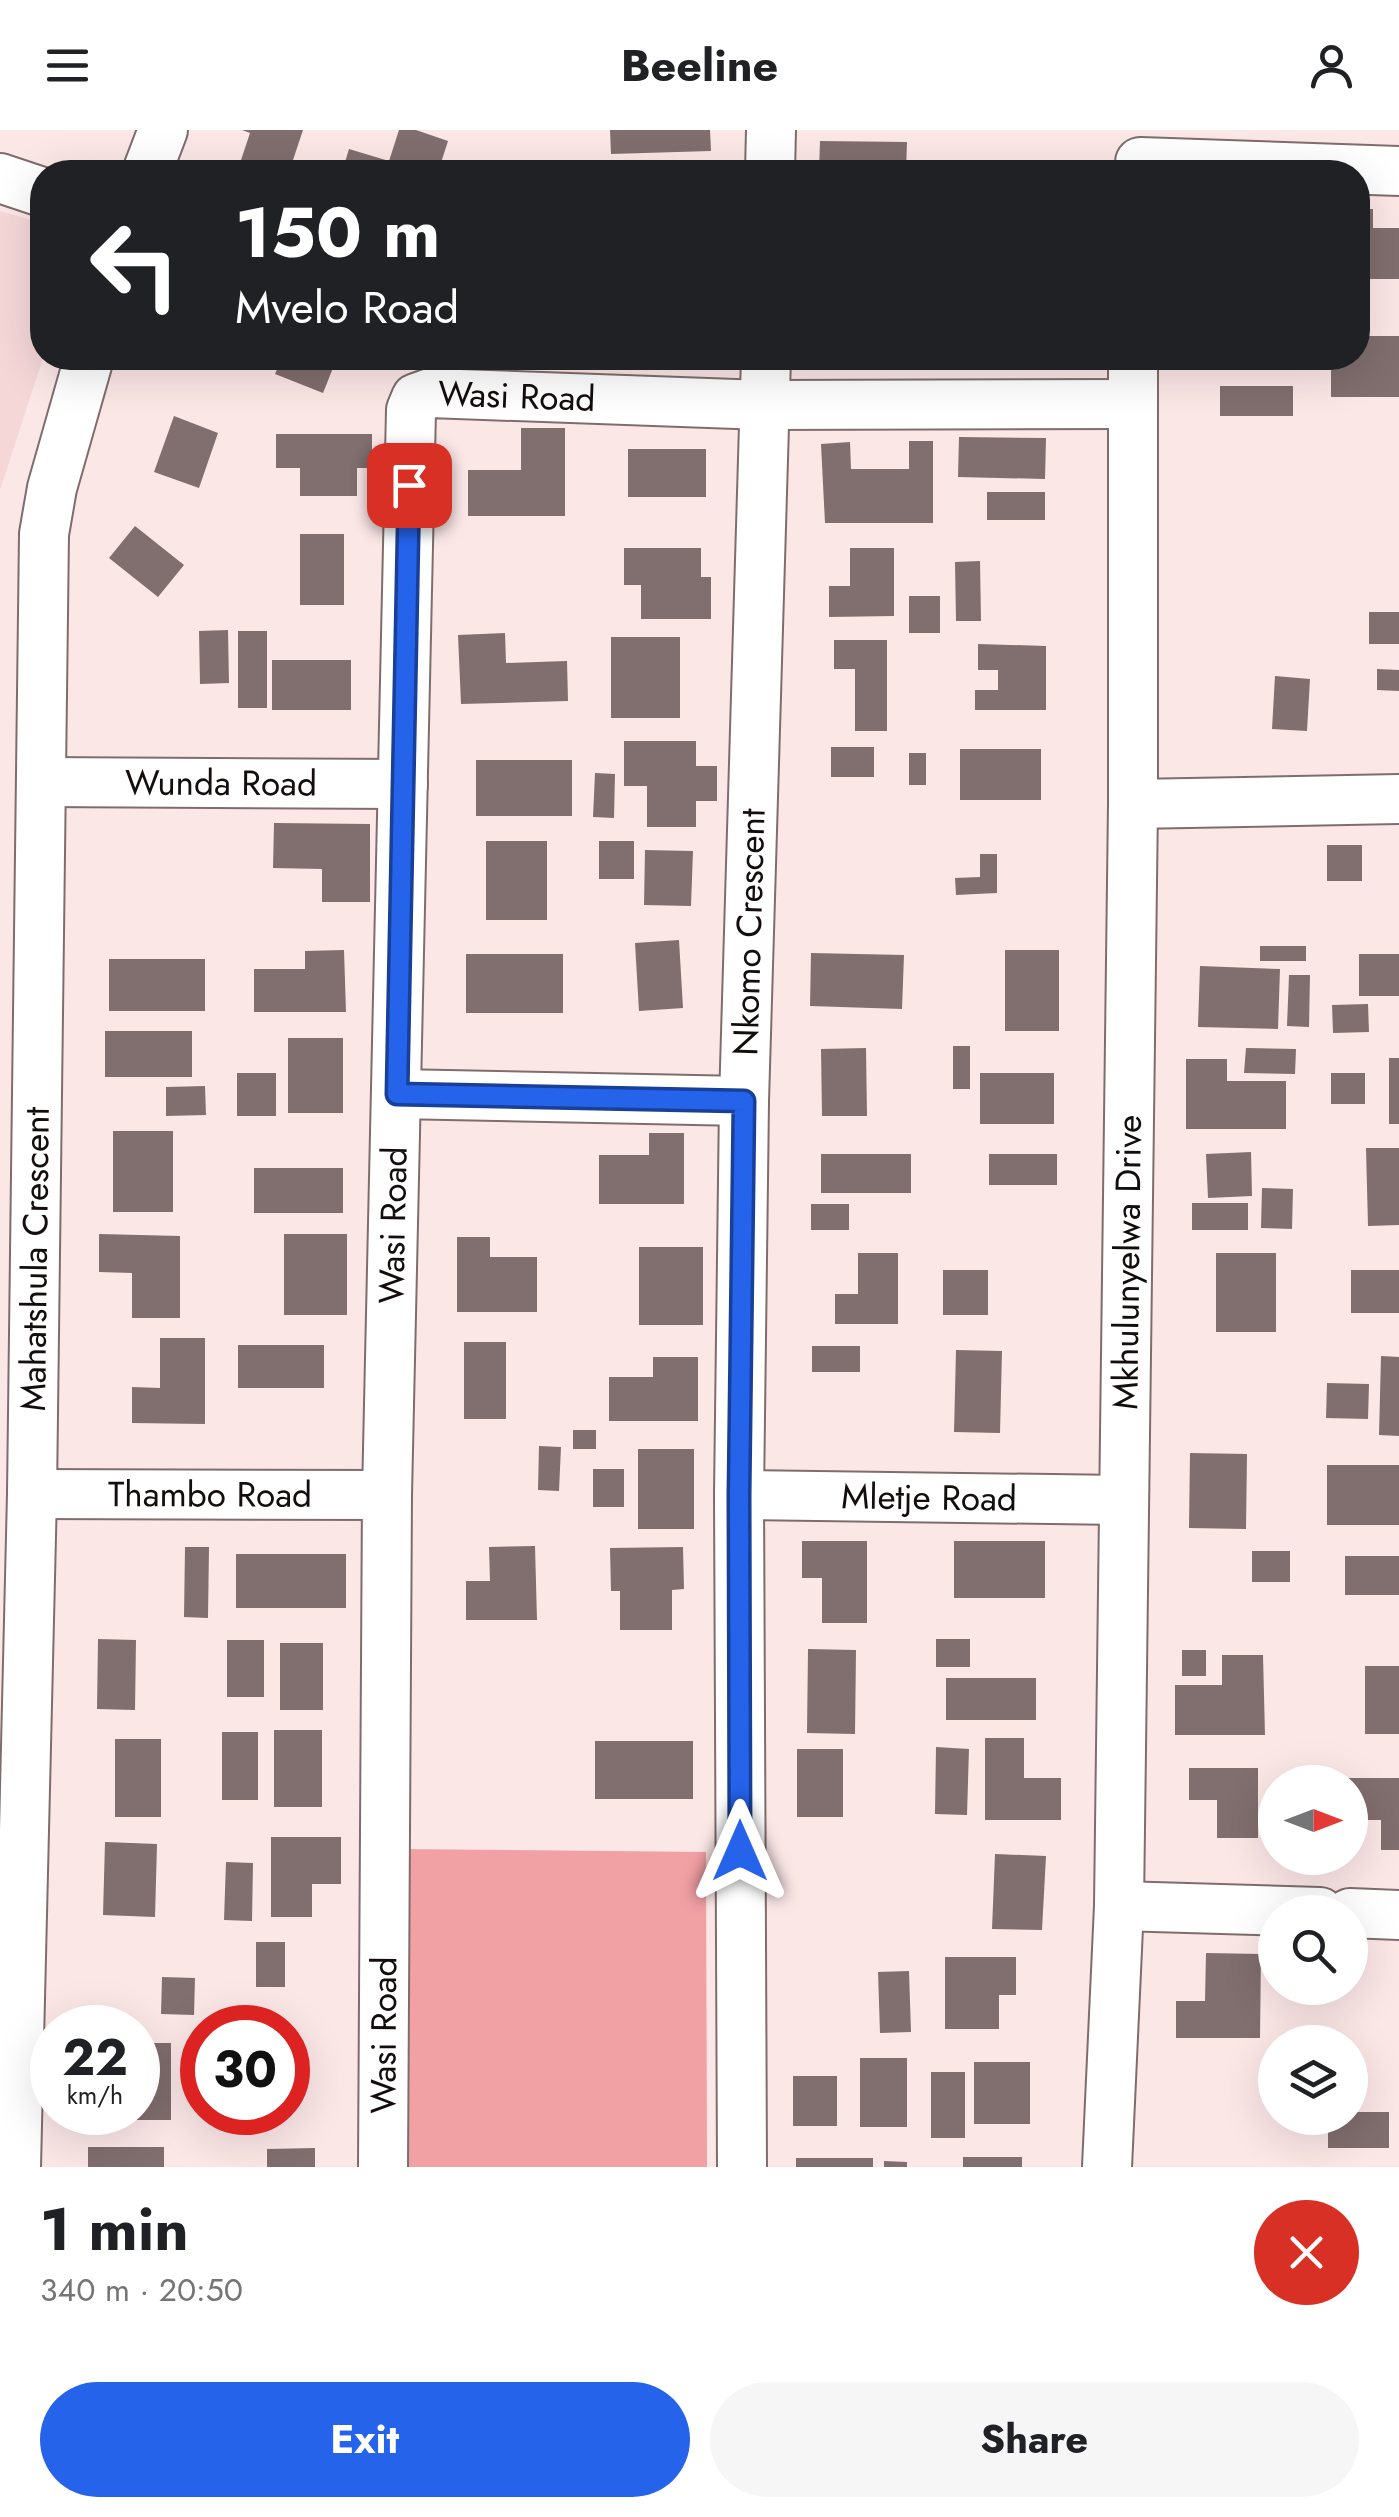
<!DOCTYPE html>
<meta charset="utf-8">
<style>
:root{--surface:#fff;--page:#f6f6f6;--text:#202124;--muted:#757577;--accent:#2563eb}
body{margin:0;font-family:Jost,sans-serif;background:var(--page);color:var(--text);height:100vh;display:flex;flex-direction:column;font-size:38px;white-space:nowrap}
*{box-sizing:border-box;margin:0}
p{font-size:32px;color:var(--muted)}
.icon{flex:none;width:55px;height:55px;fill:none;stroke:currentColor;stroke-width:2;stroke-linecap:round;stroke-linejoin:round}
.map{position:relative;height:2037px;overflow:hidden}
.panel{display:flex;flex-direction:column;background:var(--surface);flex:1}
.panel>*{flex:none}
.hud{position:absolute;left:30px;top:30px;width:1340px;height:210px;border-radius:40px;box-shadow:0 10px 40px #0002;background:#202124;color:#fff;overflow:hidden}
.needle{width:65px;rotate:90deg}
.buttons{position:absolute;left:1258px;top:1635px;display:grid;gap:20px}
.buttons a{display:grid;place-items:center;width:110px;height:110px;border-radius:50%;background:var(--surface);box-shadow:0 10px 40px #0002;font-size:50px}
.speed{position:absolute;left:30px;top:1875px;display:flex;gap:20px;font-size:50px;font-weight:700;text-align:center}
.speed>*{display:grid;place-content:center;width:130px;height:130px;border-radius:50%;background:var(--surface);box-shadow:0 10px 40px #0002;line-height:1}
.speed small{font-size:25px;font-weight:400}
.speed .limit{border:15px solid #d22;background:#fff;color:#111}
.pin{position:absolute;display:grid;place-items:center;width:85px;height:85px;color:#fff;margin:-42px;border-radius:20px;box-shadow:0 5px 15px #0006}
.me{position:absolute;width:110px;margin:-55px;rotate:0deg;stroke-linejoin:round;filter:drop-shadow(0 0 8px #0008)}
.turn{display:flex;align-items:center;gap:35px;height:210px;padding:0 40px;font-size:45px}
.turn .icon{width:130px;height:130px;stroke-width:2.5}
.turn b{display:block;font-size:70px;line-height:85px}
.round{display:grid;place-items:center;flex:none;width:105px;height:105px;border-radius:52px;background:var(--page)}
.overview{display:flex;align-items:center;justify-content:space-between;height:170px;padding:0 40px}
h1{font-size:60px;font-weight:700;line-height:75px}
.action{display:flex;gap:20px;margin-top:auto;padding:20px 40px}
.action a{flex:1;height:115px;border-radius:60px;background:var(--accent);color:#fff;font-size:40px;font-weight:700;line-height:115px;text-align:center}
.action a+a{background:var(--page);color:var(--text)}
header{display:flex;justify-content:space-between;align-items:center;height:130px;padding:0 40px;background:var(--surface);font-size:45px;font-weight:700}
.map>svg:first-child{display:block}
.built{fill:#f5d7d8}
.green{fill:#f1a0a4}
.building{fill:#816e6e}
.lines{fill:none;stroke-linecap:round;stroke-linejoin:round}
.minor-casing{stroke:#7f6d6d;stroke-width:52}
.minor{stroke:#fff;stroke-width:48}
.route-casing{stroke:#184099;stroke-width:25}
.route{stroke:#2563eb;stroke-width:18}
.labels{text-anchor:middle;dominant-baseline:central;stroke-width:10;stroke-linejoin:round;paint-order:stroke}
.street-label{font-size:35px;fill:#140d0d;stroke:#fdf9f9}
</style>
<header><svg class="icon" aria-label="menu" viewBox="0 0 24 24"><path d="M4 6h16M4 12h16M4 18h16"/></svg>Beeline<svg class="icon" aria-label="person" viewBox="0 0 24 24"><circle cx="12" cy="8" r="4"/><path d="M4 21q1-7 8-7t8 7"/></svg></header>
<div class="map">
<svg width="1399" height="2037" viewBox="0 0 1399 2037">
<rect width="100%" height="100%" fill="#fce7e7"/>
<path class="built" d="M0,81L42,93L43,228L0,360Z"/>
<path class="green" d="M397,1719L706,1722L707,2037H396Z"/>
<path class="building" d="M242,0H303L289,42H237L250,3Z
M399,0H416L448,11L438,42H342L349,19L389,31Z
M610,0H710L711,21L611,24Z
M820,11L907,12L906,42H819Z
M596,38H648V42H596Z
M1358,79H1373V98H1399V149H1358Z
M1358,206H1399V267H1331V228H1358Z
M282,228H337L323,263L275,244Z
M1220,256H1293V286H1220Z
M174,286L218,303L199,358L154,342Z
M521,298H565V386H468V340H521Z
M276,304H372V338H357V366H300V338H276Z
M959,307L1046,308L1045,349L958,347Z
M909,311H933V393H825L821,314L850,312L851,339H909Z
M628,319H706V367H628Z
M987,362H1045V390H987Z
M135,396L184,435L158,467L109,428Z
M300,404H344V475H300Z
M624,418H701V447H711V489H641V455H624Z
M850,418H894V486L829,487V456H850Z
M980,431L981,491H956L955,432Z
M909,466H940V503H909Z
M1369,482H1399V514H1369Z
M228,500L229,553L200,554L199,501Z
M238,501H267V578H238Z
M505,503L506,533L567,531L568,571L461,574L458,505Z
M611,507H680V588H611Z
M834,510H887V601H855V539H834Z
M978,514L1046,516V580H975V560H998V540H978Z
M272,530H351V580H272Z
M1377,539L1399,540V561L1377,560Z
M1275,546L1310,549L1307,601L1272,599Z
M624,611H696V636H717V671H696V697H647V656H624Z
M831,617H874V647H831Z
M960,619H1041V670H960Z
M909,623H926V655H909Z
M476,630H572V686H476Z
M595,643L615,644L614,688L593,687Z
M274,693L370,694V772H322V739L273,738Z
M486,711H547V790H486Z
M599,711H634V749H599Z
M1327,715H1362V751H1327Z
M645,720L693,721L691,776L644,775Z
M980,724H997V763L956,765L955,748L980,747Z
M679,810L683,878L639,881L635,813Z
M1260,816H1306V831H1260Z
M344,820L346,882H254V839H305V821Z
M1005,820H1059V901H1005Z
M811,823L904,825L902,879L810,876Z
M466,824H563V883H466Z
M1359,824H1399V866H1359Z
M109,829H205V881H109Z
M1200,836L1280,839L1278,899L1198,897Z
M1289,845H1310L1309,897L1287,896Z
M1368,874L1369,902L1333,903L1332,875Z
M105,901H192V947H105Z
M288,908H343V983H288Z
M953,916H970V959H953Z
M866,918L867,986H822L821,919Z
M1246,918L1296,919L1295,944L1244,943Z
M1389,928H1399V994H1389Z
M1186,929H1227V951H1286V999H1186Z
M237,943H276V986H237Z
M980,943H1054V994H980Z
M1331,943H1365V974H1331Z
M205,956L206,985L166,986V957Z
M113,1001H173V1082H113Z
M649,1003H684V1074H599V1025H649Z
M1366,1018H1399V1095L1368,1096Z
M1251,1022L1252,1066L1208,1068L1206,1024Z
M821,1024H911V1063H821Z
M989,1024H1057V1055H989Z
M254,1038H343V1083H254Z
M1262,1058L1293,1059L1292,1099L1261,1098Z
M1192,1073H1248V1100H1192Z
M811,1074H849V1100H811Z
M99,1104L180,1106V1188H132V1143L99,1142Z
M284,1104H347V1185H284Z
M457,1107H490V1127H537V1182H457Z
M639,1117H703V1195H639Z
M858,1123H898V1194H835V1164H858Z
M1216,1123H1276V1202H1216Z
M943,1140H988V1185H943Z
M1351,1140H1399V1183H1351Z
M160,1208H205V1294L132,1293V1257L160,1258Z
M464,1212H506V1289H464Z
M238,1215H324V1258H238Z
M812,1216H860V1242H812Z
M956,1220L1002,1221L1000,1303L954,1302Z
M1381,1226L1399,1227V1306L1379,1305Z
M653,1227H698V1291H609V1247H653Z
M1327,1253L1369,1254L1368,1289L1326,1288Z
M573,1300H596V1319H573Z
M539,1316L561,1317L559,1361L538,1360Z
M638,1319H694V1399H638Z
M1190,1323L1247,1324L1246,1399L1189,1398Z
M1327,1335H1399V1395H1327Z
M593,1339H624V1377H593Z
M802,1411H867V1493H822V1448H802Z
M954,1411H1045V1468H954Z
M535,1416L537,1490H466V1451H490L489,1417Z
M185,1417H209L208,1488L184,1487Z
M683,1417L684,1459L672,1460V1500H620V1461H611L610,1418Z
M1252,1421H1290V1452H1252Z
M236,1424H346V1478H236Z
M1345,1426H1399V1465H1345Z
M98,1509L136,1510L135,1580L97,1579Z
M936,1509H970V1537H936Z
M227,1510H264V1567H227Z
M280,1513H323V1580H280Z
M808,1519L856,1520L855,1604L807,1603Z
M1182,1520H1206V1546H1182Z
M1222,1525H1263L1265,1605H1175V1555H1222Z
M1365,1536H1399V1604H1365Z
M946,1548H1036V1590H946Z
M274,1600H322V1677H274Z
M222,1602H258V1670H222Z
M985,1608H1024V1648H1061V1690H985Z
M115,1609H161V1687H115Z
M595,1611H693V1669H595Z
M936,1617L969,1619L967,1685L935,1684Z
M797,1619H843V1687H797Z
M1189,1638H1258V1708H1217V1670H1189Z
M1314,1648H1399V1720H1381V1690H1350V1652H1314Z
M271,1707H341V1754H312V1787H271Z
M105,1712L157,1714L155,1787L103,1785Z
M995,1724L1046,1726L1042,1800L992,1799Z
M226,1732L253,1733L252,1791L224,1790Z
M256,1812H285V1857H256Z
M1206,1823L1261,1824L1260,1908H1176V1871H1205Z
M945,1827H1016V1865H999V1899H945Z
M909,1841L911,1902L880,1903L878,1842Z
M162,1847L195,1848L194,1885L161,1884Z
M138,1913H171V1990H85V1982H138Z
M860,1928H907V1997H860Z
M974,1932H1030V1994H974Z
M931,1942H965V2008H931Z
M793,1946H837V1996H793Z
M1350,1982H1389V2018H1328V1988H1350Z
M88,2017H164V2037H88Z
M315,2018V2037H267V2019Z
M963,2027H1022V2037H963Z
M796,2028H873V2037H796Z
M884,2031L907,2032V2037H884Z"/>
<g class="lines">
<defs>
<g id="minor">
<path d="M1140,32L1399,41"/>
<path d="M147,42L163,0"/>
<path d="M770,42L771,0"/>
<path d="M0,48L42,62"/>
<path id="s1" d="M41,652L403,654"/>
<path d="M1133,674L1399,669"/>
<path d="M397,964L744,971"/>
<path id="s2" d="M32,1364L387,1365"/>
<path id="s3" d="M739,1365L1122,1370"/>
<path d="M1119,1776L1320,1782"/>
<path d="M1350,1783L1399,1785"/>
<path id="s4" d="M16,2037L32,1364L44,404L52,358L89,228"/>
<path id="s5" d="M383,2037L387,1365L411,280L416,268L430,263L764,275L1132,274"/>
<path id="s6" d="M742,2037L739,1365L744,971L766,228"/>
<path id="s7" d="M1107,2037L1119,1776L1133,674V228"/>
</g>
</defs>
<use href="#minor" class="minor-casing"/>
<use href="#minor" class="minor"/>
</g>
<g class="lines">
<defs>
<path id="route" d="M409,355L397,964L744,971L739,1365L740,1721"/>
</defs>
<use href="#route" class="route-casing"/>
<use href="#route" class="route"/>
</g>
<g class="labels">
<g class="street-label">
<text stroke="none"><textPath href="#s5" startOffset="1872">Wasi Road</textPath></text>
<text stroke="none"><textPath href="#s1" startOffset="180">Wunda Road</textPath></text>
<text stroke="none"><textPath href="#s6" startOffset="1235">Nkomo Crescent</textPath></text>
<text stroke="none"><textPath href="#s5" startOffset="942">Wasi Road</textPath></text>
<text stroke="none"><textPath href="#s4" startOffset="908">Mahatshula Crescent</textPath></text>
<text stroke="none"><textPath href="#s7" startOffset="905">Mkhulunyelwa Drive</textPath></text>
<text stroke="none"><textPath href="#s2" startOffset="178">Thambo Road</textPath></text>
<text stroke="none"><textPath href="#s3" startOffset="190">Mletje Road</textPath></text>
<text stroke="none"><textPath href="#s5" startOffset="132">Wasi Road</textPath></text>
</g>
</g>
</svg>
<div class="buttons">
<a><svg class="needle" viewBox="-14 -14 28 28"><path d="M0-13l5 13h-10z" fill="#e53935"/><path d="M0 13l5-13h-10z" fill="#757577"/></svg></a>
<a><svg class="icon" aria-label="search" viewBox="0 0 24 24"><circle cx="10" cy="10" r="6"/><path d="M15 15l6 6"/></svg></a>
<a><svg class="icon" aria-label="layers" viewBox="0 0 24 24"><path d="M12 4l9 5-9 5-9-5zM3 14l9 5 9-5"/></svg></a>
</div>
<div class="speed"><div>22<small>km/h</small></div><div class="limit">30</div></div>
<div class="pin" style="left:409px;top:355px;background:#d93025"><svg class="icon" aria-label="arrive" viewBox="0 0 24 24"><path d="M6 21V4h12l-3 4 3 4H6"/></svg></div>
<svg class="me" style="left:740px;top:1721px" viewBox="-20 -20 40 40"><path d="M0-17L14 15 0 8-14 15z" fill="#2563eb" stroke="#fff" stroke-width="4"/></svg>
<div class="hud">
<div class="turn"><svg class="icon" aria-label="left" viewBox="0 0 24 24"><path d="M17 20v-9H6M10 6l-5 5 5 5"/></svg><div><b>150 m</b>Mvelo Road</div></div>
</div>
</div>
<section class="panel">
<div class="overview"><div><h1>1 min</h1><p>340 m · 20:50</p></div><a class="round" style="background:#d93025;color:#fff"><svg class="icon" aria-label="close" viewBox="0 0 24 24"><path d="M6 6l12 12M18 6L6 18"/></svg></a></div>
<div class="action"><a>Exit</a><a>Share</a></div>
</section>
